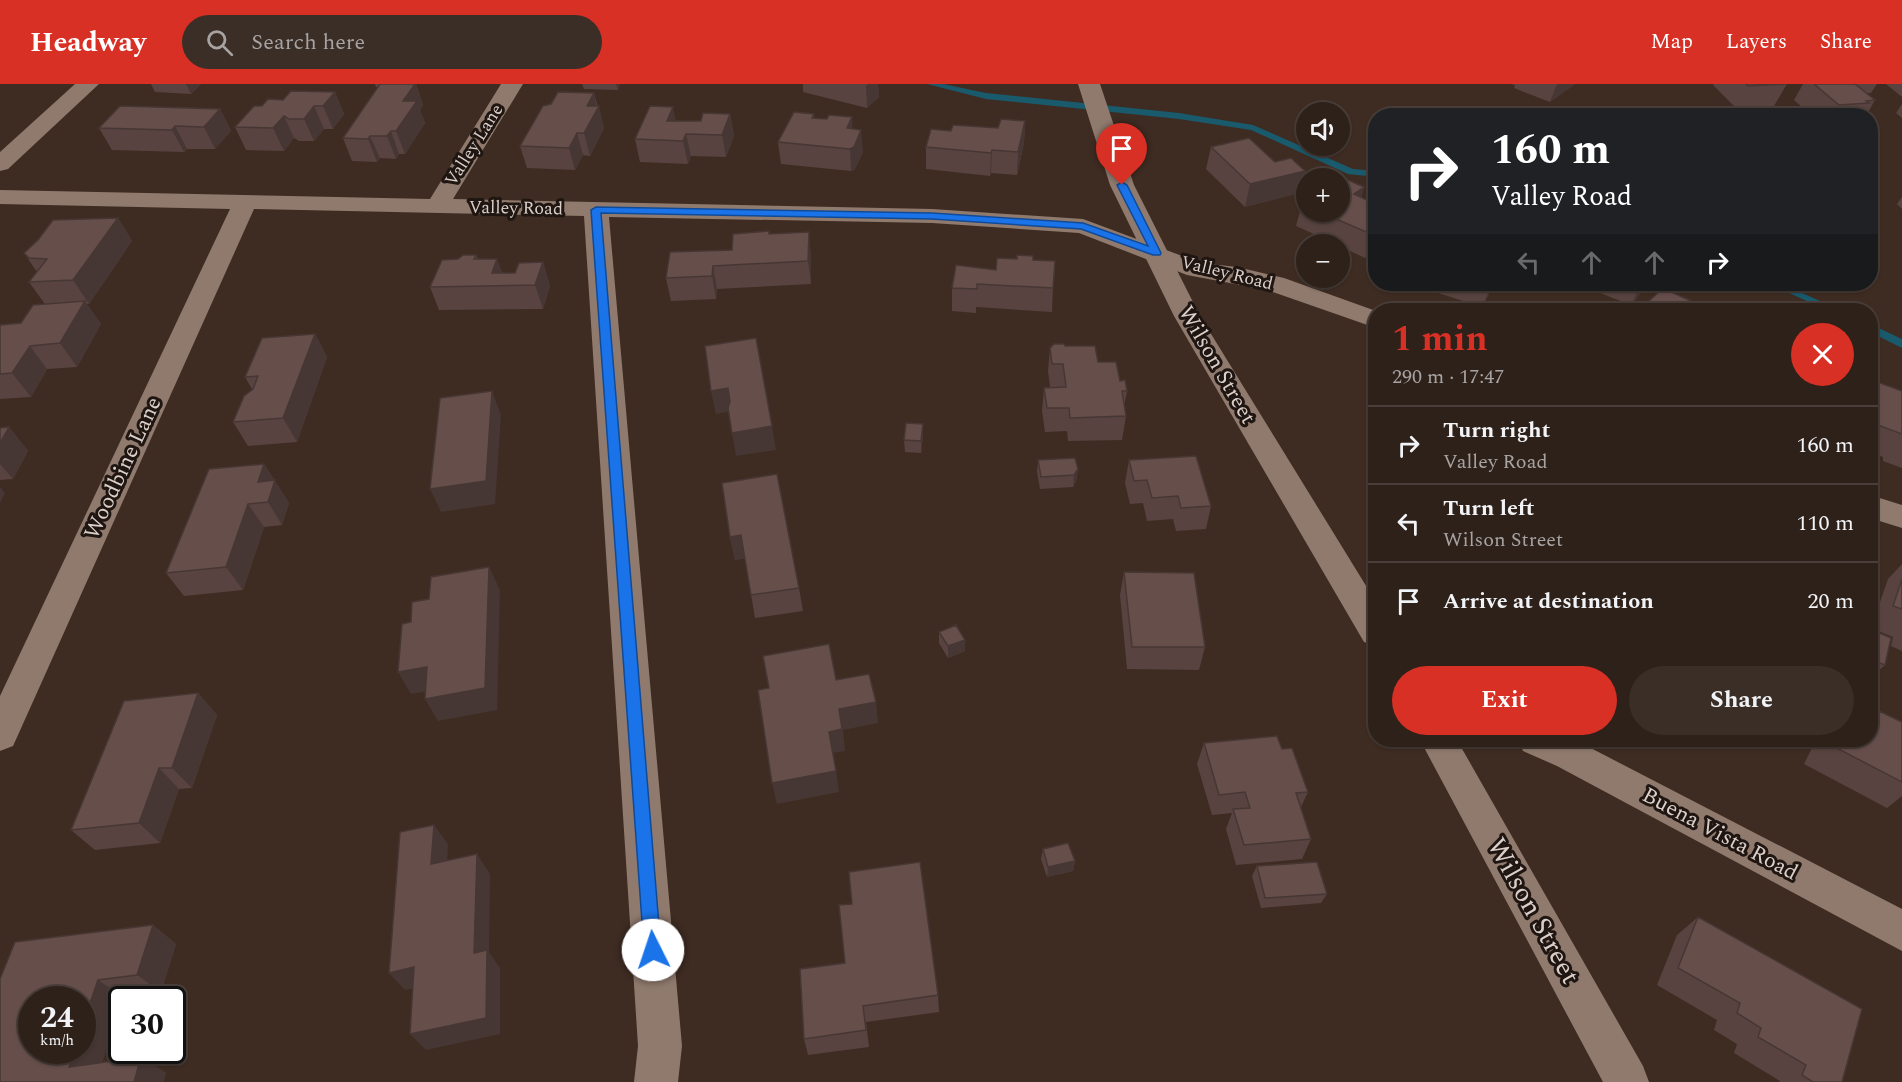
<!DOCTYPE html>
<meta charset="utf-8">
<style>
:root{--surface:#2e211a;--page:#3a2e27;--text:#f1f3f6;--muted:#a7a3a2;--line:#493e39;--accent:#d93025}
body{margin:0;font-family:Spectral,serif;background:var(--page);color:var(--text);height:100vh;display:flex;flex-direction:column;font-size:22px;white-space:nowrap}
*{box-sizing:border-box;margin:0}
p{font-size:20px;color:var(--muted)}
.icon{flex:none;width:33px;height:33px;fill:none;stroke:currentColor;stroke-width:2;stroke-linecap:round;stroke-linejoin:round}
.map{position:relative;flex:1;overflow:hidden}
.panel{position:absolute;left:1368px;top:219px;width:510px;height:444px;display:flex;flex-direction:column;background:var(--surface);border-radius:24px;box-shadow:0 2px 4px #0004,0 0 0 2px var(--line)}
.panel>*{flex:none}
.guide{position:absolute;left:1368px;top:24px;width:510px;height:183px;border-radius:24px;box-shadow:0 2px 4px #0004,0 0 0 2px var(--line);background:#202124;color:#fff;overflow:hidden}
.controls{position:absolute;left:1296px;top:18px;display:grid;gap:12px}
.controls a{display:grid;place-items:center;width:54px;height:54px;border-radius:50%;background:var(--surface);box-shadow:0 2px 4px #0004,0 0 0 2px var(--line);font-size:30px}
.speed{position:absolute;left:18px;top:902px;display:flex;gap:12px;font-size:30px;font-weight:700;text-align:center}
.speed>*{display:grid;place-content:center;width:78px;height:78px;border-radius:50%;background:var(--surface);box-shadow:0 2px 4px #0004,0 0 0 2px var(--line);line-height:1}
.speed small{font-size:15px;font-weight:400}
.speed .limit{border:3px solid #111;border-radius:9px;background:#fff;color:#111}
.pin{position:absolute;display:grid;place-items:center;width:51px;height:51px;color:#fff;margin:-62px -26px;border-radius:50% 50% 50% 0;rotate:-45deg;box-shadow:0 0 6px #0007}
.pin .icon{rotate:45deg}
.me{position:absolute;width:66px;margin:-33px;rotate:356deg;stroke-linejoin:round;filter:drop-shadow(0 0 4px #0008)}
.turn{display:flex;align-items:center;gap:21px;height:126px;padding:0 24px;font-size:27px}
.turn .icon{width:78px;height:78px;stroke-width:2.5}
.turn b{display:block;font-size:42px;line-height:51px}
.lanes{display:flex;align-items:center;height:57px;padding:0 24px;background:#0003;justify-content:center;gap:30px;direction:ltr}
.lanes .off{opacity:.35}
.round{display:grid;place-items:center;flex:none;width:63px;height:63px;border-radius:32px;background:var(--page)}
.headline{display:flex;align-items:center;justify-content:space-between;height:102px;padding:0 24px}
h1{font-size:36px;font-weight:700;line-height:45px;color:var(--accent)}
.action{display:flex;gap:12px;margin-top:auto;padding:12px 24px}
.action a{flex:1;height:69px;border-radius:36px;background:var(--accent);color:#fff;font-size:24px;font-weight:700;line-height:69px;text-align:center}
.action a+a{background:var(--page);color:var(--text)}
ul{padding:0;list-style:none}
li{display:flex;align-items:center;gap:18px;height:78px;padding:0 24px;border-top:2px solid var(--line)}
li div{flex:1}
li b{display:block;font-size:22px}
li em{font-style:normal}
header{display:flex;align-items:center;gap:36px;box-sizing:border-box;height:84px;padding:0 30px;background:var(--accent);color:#fff}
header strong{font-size:28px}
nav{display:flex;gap:33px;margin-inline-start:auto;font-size:21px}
.search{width:420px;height:54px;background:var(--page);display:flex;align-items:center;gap:15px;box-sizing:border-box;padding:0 21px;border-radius:33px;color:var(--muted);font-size:22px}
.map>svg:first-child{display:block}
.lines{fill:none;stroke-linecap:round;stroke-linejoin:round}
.stream{fill:#195a6d;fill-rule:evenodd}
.minor{fill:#907a6e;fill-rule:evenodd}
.secondary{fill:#907a6e;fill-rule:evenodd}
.wall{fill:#584340}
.shaded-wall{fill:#473734}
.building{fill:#664e4b;stroke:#473734;stroke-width:1.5}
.route{fill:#1a73e8;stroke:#114b97;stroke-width:1.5}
.labels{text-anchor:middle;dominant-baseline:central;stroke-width:6;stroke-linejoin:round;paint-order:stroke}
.far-street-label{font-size:18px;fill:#dccfc9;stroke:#1f1612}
.street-label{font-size:22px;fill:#dccfc9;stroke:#1f1612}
.near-street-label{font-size:27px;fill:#dccfc9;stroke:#1f1612}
</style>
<header>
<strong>Headway</strong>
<div class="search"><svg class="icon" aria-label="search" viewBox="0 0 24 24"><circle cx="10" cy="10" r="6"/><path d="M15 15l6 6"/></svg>Search here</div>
<nav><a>Map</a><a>Layers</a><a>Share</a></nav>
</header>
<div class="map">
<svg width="1902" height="998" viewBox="0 0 1902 998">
<rect width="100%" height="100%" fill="#3e2c22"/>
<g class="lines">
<path class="stream" d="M927,0H943L986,9L1179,29L1253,41L1353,85L1376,87V93L1348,90L1251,46L1179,35L986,15Z
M1769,200H1782L1840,226H1827Z
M1870,240L1902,255V264L1870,248Z"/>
<path class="minor" d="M75,0H99L8,85L0,87V68Z
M501,0H523L453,115L932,125L1083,135L1201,179L1237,183L1284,194L1376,227V244L1267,206L1187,191L1079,149L932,139L609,133L682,962L678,998H634L638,962L584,132L254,125L18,651L13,662L0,667V612L230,125L0,120V106L430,115Z
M1870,411L1902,421V444L1870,434Z
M1518,656H1573L1583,660L1902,825V867L1557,682L1523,667Z"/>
<path class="secondary" d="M1078,0H1100L1134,101L1200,232L1376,518V561L1364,558L1174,232L1110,101Z
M1420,656H1457L1643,982L1649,998H1603Z"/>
</g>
<path class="wall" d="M151,0H201L191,10L155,8Z
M375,0H416L423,21L420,26L425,39L405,70H399L396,75L380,74L377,78L352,77L343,54L378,3H376Z
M582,0H620L618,6L584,5Z
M803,0H878L879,13L867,24L803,8Z
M1511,0H1575L1550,18L1514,4L1515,1Z
M1714,0H1787L1774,22L1736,24L1713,1Z
M1803,0H1877L1871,9H1867L1875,16L1866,32H1812L1794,16Z
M1886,0H1902V13Z
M335,8L344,30L333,45H324L314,57H299L294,54L284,67L246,66L235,43L262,22L283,16Z
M594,9L604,44L590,72L583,71L575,86L527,84L520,62Z
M1902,20V34L1896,29Z
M220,25L231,47L215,65H187L184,68L112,66L99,44Z
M730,30L734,52L726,73L691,72L688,80L640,78L635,55L676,37H701Z
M814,30V34L853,45L863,68L855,85L851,87L781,80L778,58Z
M1025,37L1024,59L1017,91L991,89L990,92L926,85V63L951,47L998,44Z
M1211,63L1275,78L1305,87L1299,109L1245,123L1206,85Z
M1364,103L1361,114L1376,120V166L1365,174L1340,162V160H1336L1296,142L1302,120L1306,117V128H1340Z
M1902,113V125L1897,120Z
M118,134L132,157L89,220H86L101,240L77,283L47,285L31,313L0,315V241L21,239L45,220L29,198L37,188L24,169Z
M732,166L811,171V200L717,205L716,215L671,217L666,194Z
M476,171L478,175H497L502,189H515L543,178L550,202L543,225L439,226L430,203L458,175Z
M1017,175L1033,176L1053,204L1052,228L976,223V229L952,227V204L996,186Z
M1410,200H1494L1482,223Z
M1598,200H1648L1631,221L1595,207Z
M1647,219H1695L1690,226H1643Z
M315,250L327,273L297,358L248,362L233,338L252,305L245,293Z
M1065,262L1098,278L1120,297L1127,307L1124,323L1126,332L1122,356L1068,357L1067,347L1045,348L1042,327L1044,304L1050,303L1048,287L1050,264Z
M1872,296L1902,307V384L1883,377V373L1870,368V298Z
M1376,304V327L1368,324Z
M923,340V352L921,369L905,368L904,356Z
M9,343L28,367L13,395L0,396V344Z
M1038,376L1078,385L1076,397L1073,403L1040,405L1037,388Z
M1129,376L1211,422L1206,445L1176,447L1173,435L1147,437L1143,419L1130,420L1125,399Z
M264,380L289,419L282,441L264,443L243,506L184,512L166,489Z
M730,453L799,504L803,527L755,534L745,474L735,476Z
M1902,480V567L1891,562L1893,553L1871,544L1888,495Z
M1124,488L1205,563L1199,586L1127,585L1120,511Z
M1870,545L1885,581L1876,589L1870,602Z
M939,548L965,556V567L948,574L939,559Z
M198,609L217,631L192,704L179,705L160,759L95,766L71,746Z
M1879,627L1902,638V712L1887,724L1804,680L1816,656H1870L1873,632Z
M1204,659L1282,665L1308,708L1301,723L1311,755L1302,775L1236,781L1226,745L1232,729L1212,731L1197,680Z
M1043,765L1075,777L1073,787L1047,793L1041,775Z
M1257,782L1327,810L1321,819L1261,824L1252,792Z
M852,820L938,911L939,928L866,938L869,963L808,971L804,955L845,879Z
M1698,833L1842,998H1779L1780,997L1734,969L1737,960L1714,946L1717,936L1657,901L1677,851Z
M153,841L176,860L161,908L123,913V915H122V918L102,978L141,973L166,989L163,998H0V895Z"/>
<path class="shaded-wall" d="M186,0H201L191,10Z
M415,0H416L423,21L420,26L425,39L405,70L396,47L403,17Z
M616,0H620L618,6Z
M868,0H878L879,13L867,24L866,2Z
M1557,0H1575L1550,18Z
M335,8L344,30L333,45L323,22Z
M594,9L597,24L599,22L604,44L590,72L584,49L587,22Z
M314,22L324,45L314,57L304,35Z
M673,23L677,45L667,37Z
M220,25L231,47L215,65L204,43Z
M730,30L734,52L726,73L722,51Z
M284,32L294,54L284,67L273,44Z
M852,33L853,55L847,44Z
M1025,37L1024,59L1017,91L1018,68Z
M175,42L187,65L184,68L172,46Z
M861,46L863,68L855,85L851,87L850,65Z
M391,47L399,70L396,75L387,52Z
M577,49L583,71L575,86L569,64Z
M686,50L691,72L688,80L683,57Z
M370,52L380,74L377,78L368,55Z
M992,66L991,89L990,92L991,69Z
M1305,87L1299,109L1245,123L1250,100Z
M1364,103L1358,126L1354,110Z
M118,134L132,157L89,220L73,196Z
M809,148L811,171V200L808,177Z
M1376,149V166L1365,174L1373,151Z
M497,175L505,198L492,189Z
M543,178L550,202L543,225L535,201Z
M713,182L717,205L716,215L712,192Z
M1492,200H1494L1482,223Z
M1645,200H1648L1631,221L1637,209Z
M85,217L101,240L77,283L60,259Z
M315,250L327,273L297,358L283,334Z
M30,262L47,285L31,313L12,289Z
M728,304L732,327L716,330L711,307Z
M492,307L501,331L495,420L441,428L430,405Z
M923,340V352L921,369V357Z
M772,342L776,366L736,372L732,349Z
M9,343L28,367L13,395L0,380V359Z
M264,380L289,419L282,441L268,418L258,398Z
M1078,385L1076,397L1073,403L1074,391Z
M0,403L5,409L0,419Z
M248,420L264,443L243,506L226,483Z
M741,451L745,474L735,476L730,453Z
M489,483L500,506L497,626L438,637L425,615Z
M965,556V567L948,574V562Z
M427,583L440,605L411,610L398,588Z
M198,609L217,631L192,704L172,684Z
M876,618L878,639L843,646L845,667L832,669L829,648L839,625Z
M159,684L179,705L160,759L139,739Z
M836,687L839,708L777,720L772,699Z
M434,741L448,760L446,799L431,780Z
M477,770L490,790L489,868L500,884V950L426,966L410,950L474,869Z
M1075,777L1073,787L1047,793L1048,783Z
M153,841L176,860L161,908L137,891Z
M414,883L430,901L405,906L389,889Z
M98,896L123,913V915H122V918L96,998L69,983L74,966H82V942Z
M141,973L166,989L163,998H134Z"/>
<path class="building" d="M380,0H415L403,17H417L396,47H391L387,52H370L368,55L343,54Z
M1746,0H1787L1748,2Z
M1814,0H1855L1875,16L1866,17L1869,19L1839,21Z
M291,7L335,8L323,22H314L304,35H289L284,32L273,44L235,43L254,22H262L268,15L283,16Z
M558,8L594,9L587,22H599L584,49H577L569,64L520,62L543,22L551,20Z
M120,22L220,25L204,43L175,42L172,46L99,44Z
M650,22L673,23L667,37H701L703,29L730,30L722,51L686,50L683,57L635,55Z
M794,28L814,30L812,34L827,35L829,31L852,33L847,44L861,46L854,63L850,65L778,58Z
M1001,35L1025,37L1018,68L992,66L991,69L926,63L931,45L951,47L953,41L998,44Z
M1249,54L1275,78L1291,74L1305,87L1250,100L1211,63Z
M1341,93L1364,103L1354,110L1376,120V149L1373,151L1320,128H1340L1339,94Z
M118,134L73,196L29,198L47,175L29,174L24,169L38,156L53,136Z
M769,147V150L809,148L808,177L713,182L712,192L666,194L670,168L732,166L733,150Z
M463,171H476L474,175H497L492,189H515L519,179L543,178L535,201L430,203L442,176L458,175Z
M1017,171L1033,172V176L1055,177L1053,204L977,200V205L952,204L956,181L996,186L997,174L1017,175Z
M1613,200H1645L1637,209Z
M1663,204L1695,219L1687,226H1663L1647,219Z
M85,217L60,259L30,262L12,289L0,290V241L21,239L33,221Z
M315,250L283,334L233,338L244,312L253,305L258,292L245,293L262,254Z
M756,254L772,342L732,349L728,324L730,317L728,304L711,307L705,262Z
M1054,260H1064L1065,262H1095L1098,278H1116L1120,297L1125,296L1127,307H1122L1126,332L1070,334L1069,324H1047L1044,304L1066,303L1063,280H1052L1050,264Z
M1872,296L1902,307V350L1870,338V300Z
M492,307L486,397L430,405L440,314Z
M906,339L923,340L921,357L904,356Z
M9,343L0,359V344Z
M1196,372L1211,422L1181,424L1178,412L1152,414L1147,396L1134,397L1129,376Z
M1075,374L1078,385L1074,391L1041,393L1038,376Z
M264,380L258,398L275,396L268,418L248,420L226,483L166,489L209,385Z
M777,390L799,504L751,511L741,451L730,453L722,399Z
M489,483L485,604L425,615L427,583L398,588L402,540L411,538L412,518L429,515L431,493Z
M1124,488L1194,489L1205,563H1132Z
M1902,495V525L1893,522Z
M956,541L965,556L948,562L939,548Z
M1870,545L1891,554L1885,581L1870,575Z
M829,560L836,596L869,590L876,618L839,625L842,645L829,648L836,687L772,699L758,606L769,604L763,572Z
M1870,584L1877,587L1870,602Z
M198,609L172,684H159L139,739L71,746L124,617Z
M1879,627L1902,638V698L1827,659L1828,656H1870V631L1876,634Z
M1277,652L1282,665L1292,664L1308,708L1296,709L1311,755L1244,761L1233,725L1250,724L1245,708L1219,711L1204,659Z
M434,741L431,780L477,770L474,869L487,866L486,934L410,950L414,883L389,889L400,748Z
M1068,759L1075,777L1048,783L1043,765Z
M920,778L938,911L863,922L866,946L804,955L800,885L845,879L839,821L852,820L849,788Z
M1317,778L1327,810L1265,814L1257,782Z
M1698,833L1862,925L1842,998H1813L1802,991L1806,981L1758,953L1761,944L1737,929L1740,919L1678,884Z
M153,841L137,891L98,896L82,942V915H32V966H74L69,983L141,973L134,998H0V895L15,858Z"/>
<path class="route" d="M1122,98L1127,101L1161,169L1160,171H1153L1081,145L932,135L601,129L661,866L659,872L653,875L647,872L644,866L591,126L596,123L932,129L1083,139L1148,162L1117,101Z"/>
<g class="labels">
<g class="far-street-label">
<text transform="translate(474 61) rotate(-58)">Valley Lane</text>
<text transform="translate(516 124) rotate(1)">Valley Road</text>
<text transform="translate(1227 189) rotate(14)">Valley Road</text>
</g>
<g class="street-label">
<text transform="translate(1217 281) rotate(60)">Wilson Street</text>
<text transform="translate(123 384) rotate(-65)">Woodbine Lane</text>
<text transform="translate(1720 750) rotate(28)">Buena Vista Road</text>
</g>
<g class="near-street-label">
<text transform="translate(1533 827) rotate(61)">Wilson Street</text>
</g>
</g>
</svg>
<div class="controls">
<a><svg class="icon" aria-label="sound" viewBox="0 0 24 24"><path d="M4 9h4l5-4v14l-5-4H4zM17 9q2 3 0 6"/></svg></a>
<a>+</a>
<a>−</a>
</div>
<div class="speed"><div>24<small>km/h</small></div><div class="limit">30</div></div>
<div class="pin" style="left:1122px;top:101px;background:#d93025"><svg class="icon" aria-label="arrive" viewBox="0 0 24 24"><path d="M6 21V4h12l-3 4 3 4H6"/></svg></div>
<svg class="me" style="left:653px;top:866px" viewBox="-20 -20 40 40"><circle r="19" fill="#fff"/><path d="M0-13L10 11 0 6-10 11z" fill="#1a73e8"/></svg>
<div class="guide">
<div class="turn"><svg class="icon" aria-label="right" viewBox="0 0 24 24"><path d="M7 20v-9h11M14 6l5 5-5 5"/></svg><div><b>160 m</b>Valley Road</div></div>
<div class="lanes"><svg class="icon off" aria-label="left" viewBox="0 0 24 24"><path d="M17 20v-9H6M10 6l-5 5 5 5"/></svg><svg class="icon off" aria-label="ahead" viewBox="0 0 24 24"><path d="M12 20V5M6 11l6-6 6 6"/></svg><svg class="icon off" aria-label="ahead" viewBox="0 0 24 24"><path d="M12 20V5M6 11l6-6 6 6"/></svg><svg class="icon" aria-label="right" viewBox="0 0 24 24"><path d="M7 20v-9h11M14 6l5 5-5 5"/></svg></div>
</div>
<section class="panel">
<div class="headline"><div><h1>1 min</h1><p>290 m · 17:47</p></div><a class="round" style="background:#d93025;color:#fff"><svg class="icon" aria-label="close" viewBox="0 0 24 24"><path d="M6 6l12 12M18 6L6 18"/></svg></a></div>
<ul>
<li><svg class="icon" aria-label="right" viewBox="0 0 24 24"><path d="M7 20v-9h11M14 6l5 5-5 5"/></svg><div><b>Turn right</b><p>Valley Road</p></div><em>160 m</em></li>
<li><svg class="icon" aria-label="left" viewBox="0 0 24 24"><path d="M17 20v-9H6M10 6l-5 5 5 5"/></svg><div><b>Turn left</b><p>Wilson Street</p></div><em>110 m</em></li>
<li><svg class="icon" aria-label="arrive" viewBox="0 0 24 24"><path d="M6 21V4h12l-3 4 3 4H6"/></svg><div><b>Arrive at destination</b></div><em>20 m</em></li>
</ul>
<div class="action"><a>Exit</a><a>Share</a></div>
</section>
</div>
